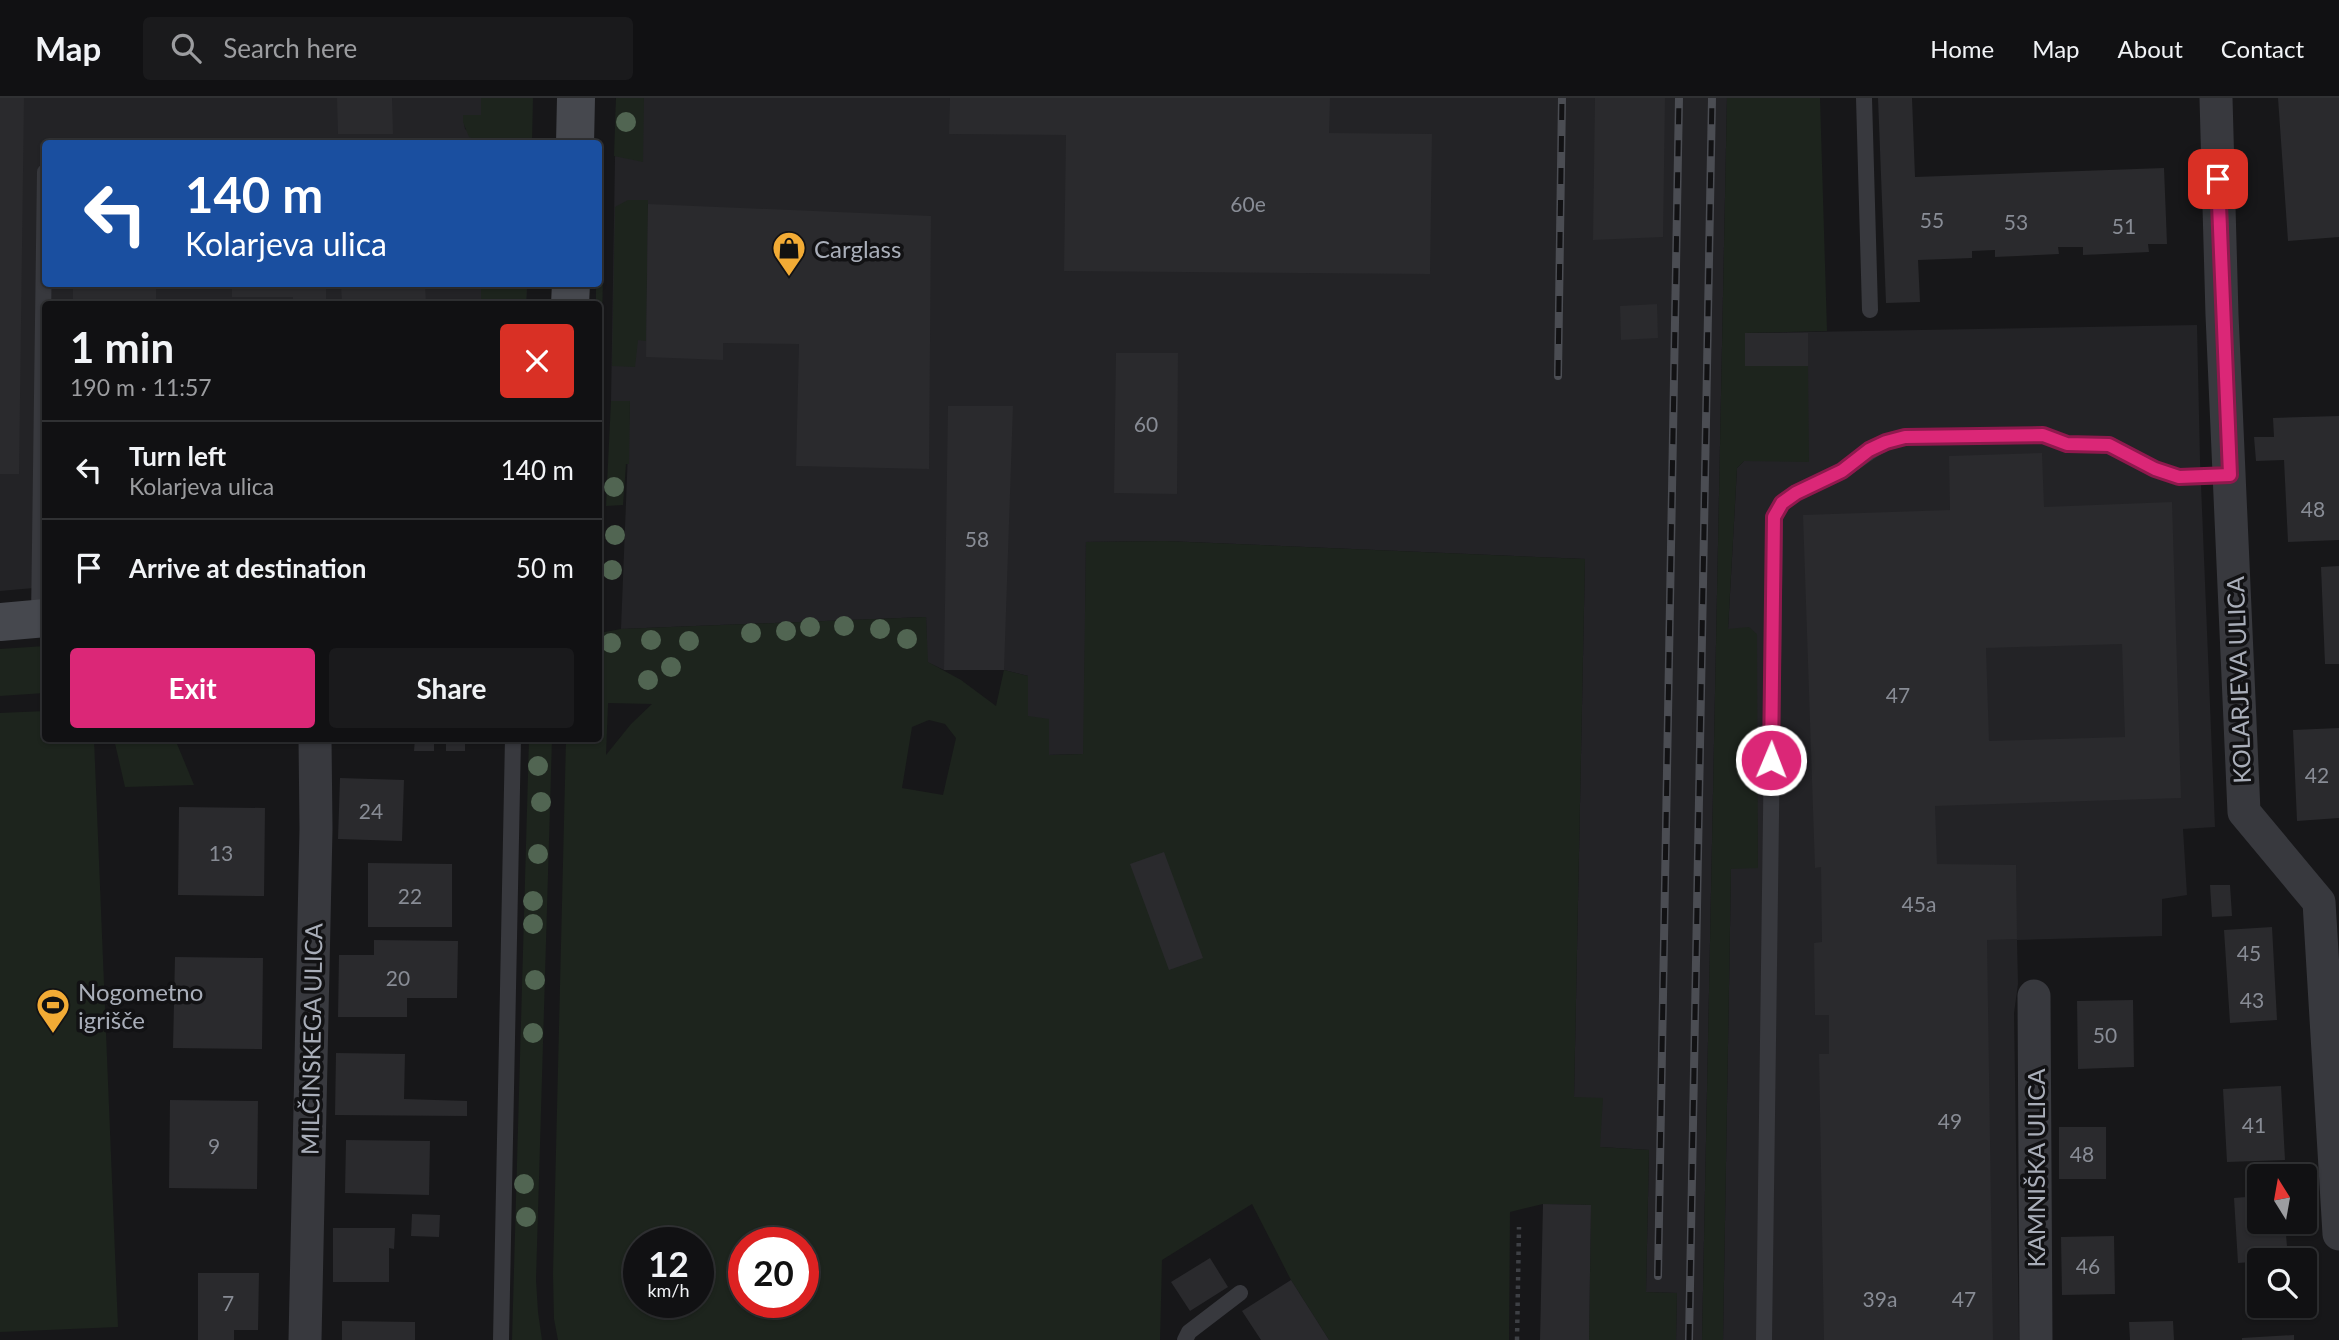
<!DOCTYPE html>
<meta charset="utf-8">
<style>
:root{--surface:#111113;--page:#1a1a1c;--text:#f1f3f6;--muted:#9c9da0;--line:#303133;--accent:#db2777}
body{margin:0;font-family:Lato,sans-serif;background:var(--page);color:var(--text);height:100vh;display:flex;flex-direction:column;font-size:26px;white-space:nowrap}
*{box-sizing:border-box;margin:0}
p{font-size:23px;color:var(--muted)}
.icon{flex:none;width:38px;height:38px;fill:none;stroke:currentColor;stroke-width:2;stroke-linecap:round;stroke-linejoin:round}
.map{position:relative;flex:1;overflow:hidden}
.side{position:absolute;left:42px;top:203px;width:560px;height:441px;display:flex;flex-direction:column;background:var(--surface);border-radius:7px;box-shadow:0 2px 5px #0004,0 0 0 2px var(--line)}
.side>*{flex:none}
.hud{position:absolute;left:42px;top:42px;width:560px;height:147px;border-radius:7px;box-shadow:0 2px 5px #0004,0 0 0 2px var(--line);background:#1a4fa0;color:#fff;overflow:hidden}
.needle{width:46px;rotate:349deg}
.tools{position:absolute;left:2247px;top:1066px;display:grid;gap:14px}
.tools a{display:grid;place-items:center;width:70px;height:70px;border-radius:7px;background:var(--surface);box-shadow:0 2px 5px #0004,0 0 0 2px var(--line);font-size:35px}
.speed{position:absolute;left:623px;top:1129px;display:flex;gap:14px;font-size:35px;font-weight:700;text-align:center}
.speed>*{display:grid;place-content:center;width:91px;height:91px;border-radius:50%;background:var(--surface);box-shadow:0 2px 5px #0004,0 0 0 2px var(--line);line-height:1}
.speed small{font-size:18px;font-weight:400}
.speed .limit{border:10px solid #d22;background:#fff;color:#111}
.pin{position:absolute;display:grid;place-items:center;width:60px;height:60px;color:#fff;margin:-30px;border-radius:14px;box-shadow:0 4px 10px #0006}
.me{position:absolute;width:77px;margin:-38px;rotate:1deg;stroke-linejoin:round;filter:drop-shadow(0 0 5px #0008)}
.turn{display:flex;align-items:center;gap:24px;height:147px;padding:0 28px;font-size:32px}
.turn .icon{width:91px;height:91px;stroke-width:2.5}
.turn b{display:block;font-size:49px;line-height:60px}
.round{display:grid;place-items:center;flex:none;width:74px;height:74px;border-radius:7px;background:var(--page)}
.summary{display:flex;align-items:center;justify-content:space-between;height:119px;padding:0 28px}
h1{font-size:42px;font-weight:700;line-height:52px}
.button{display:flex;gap:14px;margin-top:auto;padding:14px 28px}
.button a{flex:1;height:80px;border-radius:7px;background:var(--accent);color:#fff;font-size:28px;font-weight:700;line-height:80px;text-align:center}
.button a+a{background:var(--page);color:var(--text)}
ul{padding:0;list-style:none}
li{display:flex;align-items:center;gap:21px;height:98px;padding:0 28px;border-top:2px solid var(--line)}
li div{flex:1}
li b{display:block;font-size:26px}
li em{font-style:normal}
header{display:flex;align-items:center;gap:42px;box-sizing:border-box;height:98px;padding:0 35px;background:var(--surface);border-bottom:2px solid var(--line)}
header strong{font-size:33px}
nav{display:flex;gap:38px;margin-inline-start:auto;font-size:24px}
.search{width:490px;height:63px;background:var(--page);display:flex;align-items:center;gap:18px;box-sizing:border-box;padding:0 24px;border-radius:7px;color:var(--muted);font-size:26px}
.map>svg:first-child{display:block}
.built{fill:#232326}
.green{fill:#1d241d;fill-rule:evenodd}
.building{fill:#2a2a2d;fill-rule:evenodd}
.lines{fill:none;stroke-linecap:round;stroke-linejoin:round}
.path{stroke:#3e4045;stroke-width:4.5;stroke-dasharray:3.5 5;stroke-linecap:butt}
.lane{stroke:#38393e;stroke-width:16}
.street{stroke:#38393e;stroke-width:33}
.secondary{stroke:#46484e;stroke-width:38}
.rail-casing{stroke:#4b4d53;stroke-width:8}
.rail{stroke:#121214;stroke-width:5;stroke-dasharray:16;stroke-linecap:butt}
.tree{fill:#516552}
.route-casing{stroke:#8e194d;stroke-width:18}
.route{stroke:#db2777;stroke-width:12}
.labels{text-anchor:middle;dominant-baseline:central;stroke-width:7;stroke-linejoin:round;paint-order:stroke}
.number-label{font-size:21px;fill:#888c95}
.poi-label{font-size:24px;fill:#a9aeb9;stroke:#121214;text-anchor:start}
.street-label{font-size:24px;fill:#a9aeb9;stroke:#121214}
</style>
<header>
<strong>Map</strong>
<div class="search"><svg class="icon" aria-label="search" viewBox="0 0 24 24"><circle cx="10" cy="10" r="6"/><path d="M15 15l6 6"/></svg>Search here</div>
<nav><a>Home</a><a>Map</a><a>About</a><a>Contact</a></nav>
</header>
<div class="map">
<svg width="2339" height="1242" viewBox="0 0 2339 1242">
<rect width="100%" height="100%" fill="#171719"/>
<path class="built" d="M0,0H481V18H463L465,31L487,45L532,46H46V186H527L526,206H46L45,489L0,493Z
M616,0H1727L1702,1242H1676L1677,1195L1646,1194L1649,1052L1600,1049L1574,999L1585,461L1165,443L1086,444L1084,656L1049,657L1028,618V578L1004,572H944L927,564L926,519L621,531L630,303H611Z
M2197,227L2200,362L2215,729L2183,731L2187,797L2162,801V838L2017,842L2018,886L2014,915L2019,1242H1723L1731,770H1758L1756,658L1728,532L1737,370L1744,363L1745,235Z"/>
<path class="green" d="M481,0H533L532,44L487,45L469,39L463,24V17H481Z
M616,0H644L643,64L614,58Z
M1727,0H1820L1827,233L1745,235V268H1808L1809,364L1744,363L1737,370L1728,531L1749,529L1757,536L1758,770L1731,771L1723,1242H1702Z
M628,102H648V106L646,243L638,242L635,269L612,268L615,109Z
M599,143H604L601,259L599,255L598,206H596V186H598Z
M481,186H527L526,206H481Z
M611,303H630L629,366H626L623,407L606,408Z
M1165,443L1585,461L1574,999L1603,1000L1600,1049L1649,1052L1646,1194L1677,1195L1676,1242H1589L1591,1107L1543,1106L1510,1114L1509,1242H1329L1291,1182L1252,1106L1162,1162L1160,1242H558L554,1221L553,1176L566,641L598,640L599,535L621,531L926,519L928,564L961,582L996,608L1004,572L1028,578V618L1049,621V657L1083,656L1086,444ZM608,605L652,606L631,626L606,657ZM929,622L945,626L956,640L943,697L902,690L912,629ZM639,1144H698V1204H639ZM744,1144H803V1204H744Z
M45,548V595L0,598V551Z
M45,613L46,640L94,641L118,1229L0,1234V615Z
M114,641H175L194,687L125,689Z
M529,641H552L536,1182L538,1214L542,1242H512Z"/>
<path class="building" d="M0,0H24L19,376H0Z
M337,0H392L393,36H338Z
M950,0H1330L1329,35L1432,36L1430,176L1064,173L1066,37L949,36Z
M1595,0H1665L1663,139L1593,142Z
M1878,0H1912L1915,79L2164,70L2167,146H2148L2149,154L2083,157V149H2058L2059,156L1995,159V152L1972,153V160L1918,162L1920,204L1886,205Z
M2278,0H2339V139L2288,143Z
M648,106L931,118L929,371L796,368L799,246L723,245V262L646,259Z
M73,186H156V206H73Z
M232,186H326V206H293V199H232Z
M341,186H425L426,206H342Z
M1657,206L1658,240L1621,242L1620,208Z
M1745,235H1808V268H1745Z
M1116,255H1178L1177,396L1114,395Z
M948,308H1013L1004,572H944Z
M2339,318V442L2288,444L2284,362L2256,363L2254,339H2274L2273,320Z
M2042,355L2044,409L2172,404L2181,700L1935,708L1937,766L2016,767L2017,841L1987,842L1993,1242H1824L1819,956H1829V917H1815L1814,845L1822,844L1821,769L1815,770L1803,417L1950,412L1949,358ZM2122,546L2125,639L1989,643L1986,550Z
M2339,468V566H2325L2321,469Z
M2339,630V720L2297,723L2293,632Z
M347,640H410V645H347Z
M415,640H434V653H414Z
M446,640H465V653H446Z
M340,680L404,682L402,743L338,741Z
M179,709L265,710L264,798L178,797Z
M1164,754L1203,860L1169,872L1130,766Z
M368,765L452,766V829H368Z
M2210,787H2230L2232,818L2212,819Z
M2272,829L2277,922L2230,925L2224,832Z
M374,842L458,843L457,900H407V919H338L339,857H374Z
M175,859L263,860L262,951L173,950Z
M2133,902L2134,969L2078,971L2077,903Z
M336,955L405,956L404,1001L467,1003V1018L335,1017Z
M2281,988L2285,1062L2227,1064L2223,991Z
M170,1002L258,1003L257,1091L169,1090Z
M2059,1029H2106V1081H2059Z
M346,1042L430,1043L429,1097L345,1095Z
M2259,1098V1124H2285L2288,1161L2238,1165L2234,1100Z
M1543,1106L1591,1107L1589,1242H1540Z
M412,1116L440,1117L439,1139L411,1138Z
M333,1130H395L394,1151L389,1150V1184H333Z
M2114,1138L2115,1196L2062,1197L2061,1139Z
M1210,1160L1228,1189L1190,1213L1171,1184Z
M198,1175H259L258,1232H234V1242H198Z
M1291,1182L1329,1242H1261L1242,1213Z
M342,1223L415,1224V1242H342Z
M2173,1223L2174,1242H2130L2129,1224Z
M2294,1237V1242H2242V1240Z"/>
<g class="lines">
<path class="path" d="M1517,1242L1519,1129"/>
<path class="lane" d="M1864,0L1870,212
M39,521L45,74
M501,1242L513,640
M1185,1242L1189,1234L1240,1195
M1764,1242L1775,419C1777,415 1779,408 1783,405C1798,389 1823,385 1842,373C1866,358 1874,346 1905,339L2043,337L2067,346L2109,347L2155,371L2179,379L2229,377"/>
<path class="street" d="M2216,0L2222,217L2244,714L2319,804L2339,1136
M2034,898L2036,1242
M305,1242L316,731L315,640"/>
<path class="secondary" d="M575,46L576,0
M570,206L571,186
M0,524L46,520"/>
<defs>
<path id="rail" d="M1558,278L1562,0
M1658,1178L1679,0
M1689,1242L1712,0"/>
</defs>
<use href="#rail" class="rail-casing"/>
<use href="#rail" class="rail"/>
</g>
<g class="tree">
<circle cx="626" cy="24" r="10"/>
<circle cx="614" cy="389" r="10"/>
<circle cx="615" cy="437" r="10"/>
<circle cx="612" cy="472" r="10"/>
<circle cx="844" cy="528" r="10"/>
<circle cx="810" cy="529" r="10"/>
<circle cx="880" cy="531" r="10"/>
<circle cx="786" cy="533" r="10"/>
<circle cx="751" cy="535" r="10"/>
<circle cx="907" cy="541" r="10"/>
<circle cx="651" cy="542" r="10"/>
<circle cx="689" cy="543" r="10"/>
<circle cx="611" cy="545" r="10"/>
<circle cx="671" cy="569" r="10"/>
<circle cx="648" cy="582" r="10"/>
<circle cx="538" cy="668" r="10"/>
<circle cx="541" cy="704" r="10"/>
<circle cx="538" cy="756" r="10"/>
<circle cx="533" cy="803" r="10"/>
<circle cx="533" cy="826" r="10"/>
<circle cx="535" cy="882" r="10"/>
<circle cx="533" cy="935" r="10"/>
<circle cx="524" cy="1086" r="10"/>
<circle cx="526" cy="1119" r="10"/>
</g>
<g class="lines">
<defs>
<path id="route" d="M1771,662L1774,419L1782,405L1796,395L1842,373L1869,352L1886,344L1905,339L2043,337L2067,346L2109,347L2155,371L2179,379L2230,377L2218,81"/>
</defs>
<use href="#route" class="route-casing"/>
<use href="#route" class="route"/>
</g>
<defs>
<symbol id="shop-pin" viewBox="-11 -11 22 30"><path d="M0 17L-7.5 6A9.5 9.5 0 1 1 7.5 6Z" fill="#f2ab35" stroke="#121214"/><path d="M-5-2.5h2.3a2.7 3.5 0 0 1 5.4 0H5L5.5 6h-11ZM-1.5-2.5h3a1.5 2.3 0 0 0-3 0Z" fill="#111"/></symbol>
<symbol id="stadium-pin" viewBox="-11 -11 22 30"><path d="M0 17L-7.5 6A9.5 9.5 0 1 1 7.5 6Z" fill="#f2ab35" stroke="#121214"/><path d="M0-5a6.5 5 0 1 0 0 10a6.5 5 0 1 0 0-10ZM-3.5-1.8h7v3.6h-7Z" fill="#111"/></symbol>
</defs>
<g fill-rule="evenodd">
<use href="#shop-pin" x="770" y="131" width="38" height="52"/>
<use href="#stadium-pin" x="34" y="888" width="38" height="52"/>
</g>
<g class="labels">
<g class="number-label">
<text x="1248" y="105">60e</text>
<text x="1932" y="121">55</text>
<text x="2016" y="123">53</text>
<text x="2124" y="127">51</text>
<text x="1146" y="325">60</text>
<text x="2313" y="410">48</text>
<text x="977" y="440">58</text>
<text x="1898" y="596">47</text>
<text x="2317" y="676">42</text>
<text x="371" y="712">24</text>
<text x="221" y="754">13</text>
<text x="410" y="797">22</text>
<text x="1919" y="805">45a</text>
<text x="2249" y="854">45</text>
<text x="398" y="879">20</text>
<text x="2252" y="901">43</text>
<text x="2105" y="936">50</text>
<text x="1950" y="1022">49</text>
<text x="2254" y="1026">41</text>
<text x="214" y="1047">9</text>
<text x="2082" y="1055">48</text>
<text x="2088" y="1167">46</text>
<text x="1880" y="1200">39a</text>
<text x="1964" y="1200">47</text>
<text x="228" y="1204">7</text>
</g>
<g class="poi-label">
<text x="814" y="150">Carglass</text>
<text x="78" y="893">Nogometno<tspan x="78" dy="28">igrišče</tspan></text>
</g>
<g class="street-label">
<text transform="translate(2238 582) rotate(-92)">KOLARJEVA ULICA</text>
<text transform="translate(311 941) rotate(-89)">MILČINSKEGA ULICA</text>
<text transform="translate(2035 1070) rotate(-90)">KAMNIŠKA ULICA</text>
</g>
</g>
</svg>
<div class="tools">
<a><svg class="needle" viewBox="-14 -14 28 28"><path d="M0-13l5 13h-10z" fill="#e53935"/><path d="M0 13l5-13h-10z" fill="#9c9da0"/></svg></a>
<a><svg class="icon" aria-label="search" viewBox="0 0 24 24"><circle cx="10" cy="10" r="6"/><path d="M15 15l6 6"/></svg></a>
</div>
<div class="speed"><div>12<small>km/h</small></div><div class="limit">20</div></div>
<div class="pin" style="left:2218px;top:81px;background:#d93025"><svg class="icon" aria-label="arrive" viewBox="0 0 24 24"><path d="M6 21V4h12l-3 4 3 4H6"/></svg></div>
<svg class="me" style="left:1771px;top:662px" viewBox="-20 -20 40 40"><circle r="17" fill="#db2777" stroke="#fff" stroke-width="3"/><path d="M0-11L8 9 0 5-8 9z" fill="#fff"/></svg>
<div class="hud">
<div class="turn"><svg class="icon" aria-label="left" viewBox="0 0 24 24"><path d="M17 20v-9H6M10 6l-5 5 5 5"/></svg><div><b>140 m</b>Kolarjeva ulica</div></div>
</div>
<section class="side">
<div class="summary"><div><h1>1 min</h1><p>190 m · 11:57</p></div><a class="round" style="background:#d93025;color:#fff"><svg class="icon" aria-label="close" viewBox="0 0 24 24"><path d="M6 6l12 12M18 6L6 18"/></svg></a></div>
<ul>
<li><svg class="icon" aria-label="left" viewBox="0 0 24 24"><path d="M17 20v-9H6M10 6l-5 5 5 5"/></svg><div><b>Turn left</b><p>Kolarjeva ulica</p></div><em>140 m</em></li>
<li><svg class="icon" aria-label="arrive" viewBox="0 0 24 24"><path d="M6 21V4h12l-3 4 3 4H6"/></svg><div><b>Arrive at destination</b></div><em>50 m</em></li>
</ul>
<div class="button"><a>Exit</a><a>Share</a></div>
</section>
</div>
